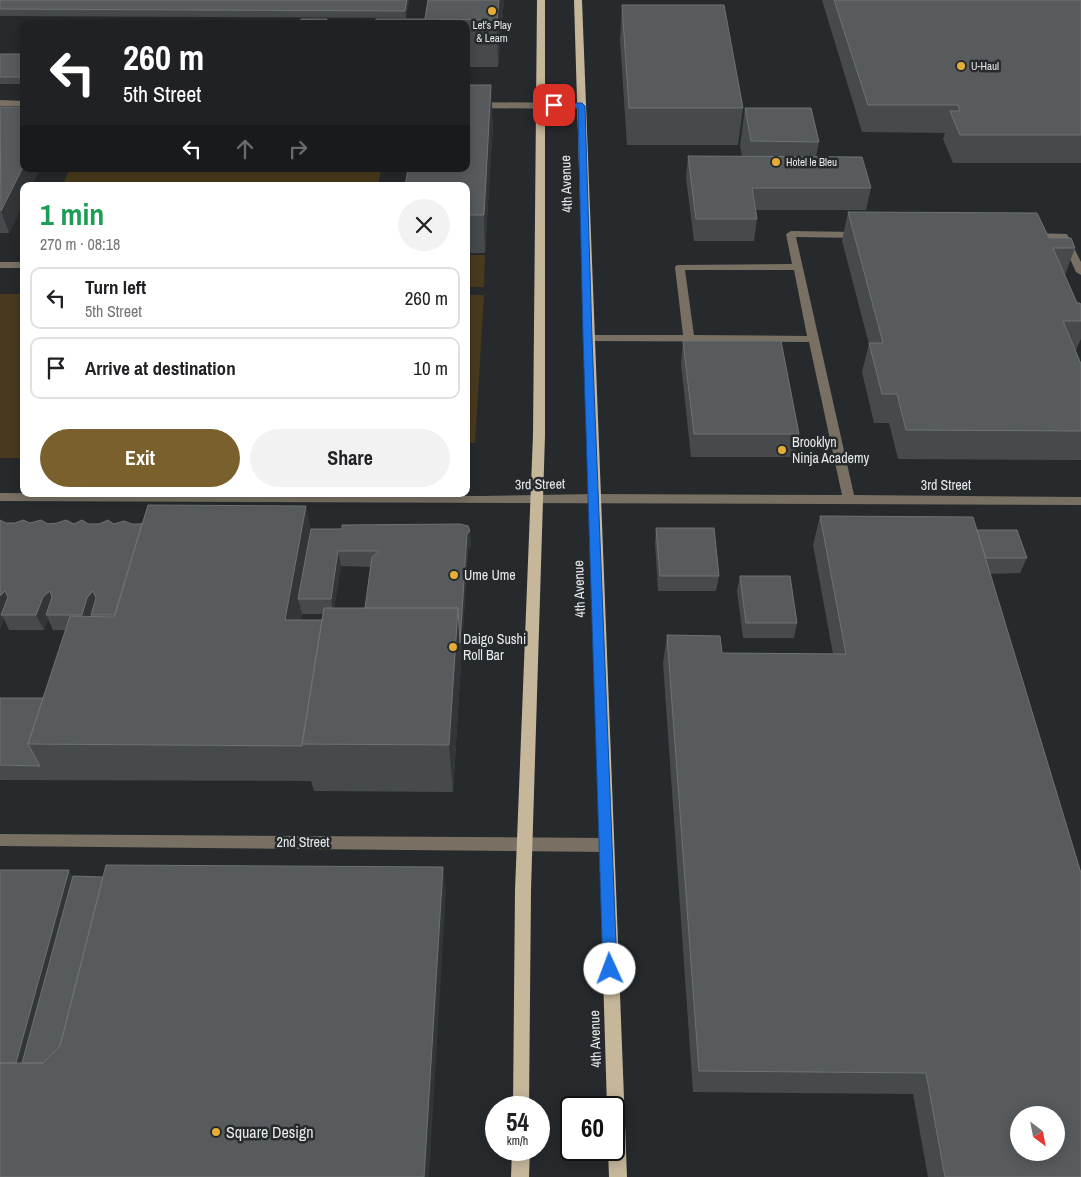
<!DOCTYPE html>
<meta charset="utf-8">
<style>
:root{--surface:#fff;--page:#f2f2f2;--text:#202124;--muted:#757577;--line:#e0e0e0;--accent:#79602c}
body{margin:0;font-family:"Archivo Narrow",sans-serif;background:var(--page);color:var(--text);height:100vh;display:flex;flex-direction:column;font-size:19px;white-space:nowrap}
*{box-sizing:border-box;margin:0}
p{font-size:16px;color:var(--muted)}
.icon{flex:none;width:28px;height:28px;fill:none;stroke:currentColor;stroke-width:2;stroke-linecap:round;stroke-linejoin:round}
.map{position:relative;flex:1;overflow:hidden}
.sheet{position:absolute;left:20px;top:182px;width:450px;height:315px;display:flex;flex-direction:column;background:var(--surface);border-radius:10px;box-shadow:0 2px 12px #0003}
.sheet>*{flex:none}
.banner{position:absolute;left:20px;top:20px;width:450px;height:152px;border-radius:10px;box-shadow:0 2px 12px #0003;background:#202124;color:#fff;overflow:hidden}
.needle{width:32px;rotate:148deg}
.tools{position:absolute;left:1010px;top:1106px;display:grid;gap:10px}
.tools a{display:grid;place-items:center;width:55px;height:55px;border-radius:50%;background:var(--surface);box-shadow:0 2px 12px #0003;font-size:25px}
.speed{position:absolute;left:485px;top:1096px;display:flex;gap:10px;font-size:25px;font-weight:700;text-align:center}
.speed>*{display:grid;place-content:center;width:65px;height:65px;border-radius:50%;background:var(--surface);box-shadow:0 2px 12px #0003;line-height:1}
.speed small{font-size:12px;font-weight:400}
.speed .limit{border:2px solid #111;border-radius:8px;background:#fff;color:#111}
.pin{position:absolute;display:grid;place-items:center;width:42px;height:42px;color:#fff;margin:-21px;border-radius:10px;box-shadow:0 2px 8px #0006}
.me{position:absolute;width:55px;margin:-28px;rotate:358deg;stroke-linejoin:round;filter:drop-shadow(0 0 4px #0008)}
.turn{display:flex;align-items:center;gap:18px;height:105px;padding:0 20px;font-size:22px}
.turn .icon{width:65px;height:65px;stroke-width:2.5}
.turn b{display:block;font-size:35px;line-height:42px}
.lanes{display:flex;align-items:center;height:48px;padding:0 20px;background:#0003;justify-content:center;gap:25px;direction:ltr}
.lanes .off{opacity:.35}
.round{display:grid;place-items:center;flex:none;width:52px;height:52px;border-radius:26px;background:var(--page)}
.overview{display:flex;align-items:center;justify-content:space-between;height:85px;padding:0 20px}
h1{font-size:30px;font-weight:700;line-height:38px;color:#1e9e55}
.button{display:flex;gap:10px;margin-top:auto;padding:10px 20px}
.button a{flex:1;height:58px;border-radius:30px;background:var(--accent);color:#fff;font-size:20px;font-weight:700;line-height:58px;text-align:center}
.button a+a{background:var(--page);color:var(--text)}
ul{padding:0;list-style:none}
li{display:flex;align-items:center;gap:15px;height:62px;margin:0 10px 8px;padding:0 10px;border:2px solid var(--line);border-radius:10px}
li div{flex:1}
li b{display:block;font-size:19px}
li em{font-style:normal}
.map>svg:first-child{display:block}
.green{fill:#493a1d}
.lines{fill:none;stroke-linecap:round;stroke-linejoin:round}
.minor{fill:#777063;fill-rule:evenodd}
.major{fill:#c6b79b;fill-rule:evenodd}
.wall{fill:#464a4d;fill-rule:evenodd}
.shaded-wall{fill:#323639}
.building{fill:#575b5e;stroke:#6e7274;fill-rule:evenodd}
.route{fill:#1a73e8;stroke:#114b97}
.poi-dot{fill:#e5ad35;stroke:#262a2d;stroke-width:2}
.labels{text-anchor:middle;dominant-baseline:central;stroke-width:5;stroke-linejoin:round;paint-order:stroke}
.far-poi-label{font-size:11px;fill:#e7eaec;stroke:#262a2d;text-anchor:start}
.street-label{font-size:14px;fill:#e7eaec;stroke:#262a2d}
.poi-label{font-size:14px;fill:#e7eaec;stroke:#262a2d;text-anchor:start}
.near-poi-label{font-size:16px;fill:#e7eaec;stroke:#262a2d;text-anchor:start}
</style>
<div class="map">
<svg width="1081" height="1177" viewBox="0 0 1081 1177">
<rect width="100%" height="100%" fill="#262a2d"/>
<path class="green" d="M70,169H381L378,186H62Z
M466,255H485L484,287H466Z
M0,294H24V458H0Z
M466,295H484L475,443H466Z"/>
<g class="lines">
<path class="minor" d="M0,100L24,101V106H0Z
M466,102L582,103L586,106L582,109L466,108Z
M791,231L858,232L863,235L858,238L796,237L854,495L1081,497V505L0,501V493L482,496L594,494L842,495L809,342L588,341L583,338L588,335H683L675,267L677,265L792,264L786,234ZM685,270H794L807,336L694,335Z
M1031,233L1067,234L1081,262V275L1076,272L1061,239L1028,238L1026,236Z
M0,262H24V268H0Z
M0,834L606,838L611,840L613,845L611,850L606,852L0,846Z"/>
<path class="major" d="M537,0H545V435L531,890L529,1108H513L515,890L533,435Z
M574,0H582L627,1177H609L608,1150H614V1108H607Z
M512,1150H530L529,1177H511Z"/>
</g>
<path class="wall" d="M0,0H409L406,18L0,16Z
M428,0H504L498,67H466V24H375L425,19Z
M822,0H1081V163H953L943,139L945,133L862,132Z
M622,5L743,108L738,145H627L620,40Z
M0,54H24V84H0Z
M0,107L40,169L31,186H24V202L9,233H0Z
M745,108L819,142L816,157L871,188L866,210H756L757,219L754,241H694L686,178L688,156L742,157L740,145Z
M493,122L485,253H466V186Z
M848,212L1049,238L1075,248L1065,275L1077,303L1081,305V339L1076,350H1075L1081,364V460L898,459L889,423H874L862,372L869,344L842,241Z
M683,341L799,434L794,457H691L681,364Z
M820,516L977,530L1027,558L1020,573L990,574L1081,1177H928L913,1094L693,1092L663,663L667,635L722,653L833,654L813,545Z
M6,523L132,524L311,529L470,531L471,547L468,549L453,792L314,791L311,781L0,780V698H43L66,630H53L48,619L44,630H9L4,619L0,629ZM341,566L370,567L365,608H334ZM302,614H323L322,620H301Z
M656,528L719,576L716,591H658L655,543Z
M740,576L797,623L794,638H743L737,591Z"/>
<path class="shaded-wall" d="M407,0H409L406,18L405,11Z
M499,0H504L498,67L497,20Z
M491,85L493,122L485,253L484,215Z
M24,165V169H40L31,186H24V202L9,233L1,211Z
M306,506L314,544L298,599L302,614L294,658L285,620Z
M470,531L471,547L468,549L453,792L449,745L458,608L467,534Z
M338,551L341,566L333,614L331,599Z
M5,591L12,606L1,615L4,619L0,629V596Z
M50,591L57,606L46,615L48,619L44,630L36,615L43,597Z
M93,591L100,607L91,615L92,617L88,630L82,615L87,598Z
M443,867L446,892L429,1177H424Z
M69,870L80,890L32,1073L15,1068Z"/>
<path class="building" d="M0,0H407L405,11L0,9Z
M428,0H499L497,20L425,19Z
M834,0H1081V135H960L950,111H960L958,105H868Z
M622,5H724L743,108H629Z
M301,19H327L326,24H300Z
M376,19H425V24H375Z
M0,54H24V77H0Z
M466,85H491L484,215H466V186H405L408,169H466Z
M0,107H24V165L1,211Z
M745,108H811L819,142L751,141Z
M688,156L862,157L871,188H752L757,219H696Z
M848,212L1037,213L1049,238H1071L1075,248H1053L1077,303H1080L1081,305V321H1063L1081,364V431L906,430L897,394H882L869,343H883Z
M683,341H781L799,434H694Z
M148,505L306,506L285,620H322L302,744V746L28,744L70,616L114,617Z
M820,516L973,517L1081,873V1177H945L926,1073L699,1071L667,635L720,636L722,653L846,654ZM1019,1115H1056V1152H1019Z
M0,520L6,523H15L23,520L30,523L41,520L48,524L57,523L66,520L74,524L82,520L88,524H99L108,520L114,524L124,521L132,524H140L142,523L115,615H91L96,598L93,591L87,598L82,615H46L52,597L50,591L43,597L36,615H1L8,597L5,591L0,596Z
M460,524L468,526L470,531L467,534L460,643L458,608H365L372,557L379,551H338L331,599H298L311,529H342V525Z
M656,528H714L719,576H660Z
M977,530H1017L1027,558H986Z
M740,576H790L797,623H746Z
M324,608H458L449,745L302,744Z
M0,698H43L28,744L40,766L0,765Z
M106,865L443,867L424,1177H0V1063H43L60,1046Z
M0,870H69L16,1063H0Z
M73,876L103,877L60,1046L43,1063H22Z"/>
<path class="route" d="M582,103L585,106L592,338L617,969L615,973L610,975L605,973L603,969L583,338L578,108H554L550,105L554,103Z"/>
<g class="poi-dot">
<circle cx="492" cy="11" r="5"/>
<circle cx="961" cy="66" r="5"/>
<circle cx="776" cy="162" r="5"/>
<circle cx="782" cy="450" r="5"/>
<circle cx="454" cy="575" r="5"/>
<circle cx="453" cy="647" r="5"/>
<circle cx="216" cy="1132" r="5"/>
</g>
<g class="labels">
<g class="far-poi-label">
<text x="492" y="25" text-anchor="middle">Let's Play<tspan x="492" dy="13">&amp; Learn</tspan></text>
<text x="971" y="66">U-Haul</text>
<text x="786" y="162">Hotel le Bleu</text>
</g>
<g class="street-label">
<text transform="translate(566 184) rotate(-92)">4th Avenue</text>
<text transform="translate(540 484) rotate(-1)">3rd Street</text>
<text x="946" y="485">3rd Street</text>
<text transform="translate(579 589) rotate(-92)">4th Avenue</text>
<text x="303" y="842">2nd Street</text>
<text transform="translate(595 1039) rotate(-92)">4th Avenue</text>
</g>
<g class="poi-label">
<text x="792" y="442">Brooklyn<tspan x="792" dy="16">Ninja Academy</tspan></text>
<text x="464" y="575">Ume Ume</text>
<text x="463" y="639">Daigo Sushi<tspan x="463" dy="16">Roll Bar</tspan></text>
</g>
<g class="near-poi-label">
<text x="226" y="1132">Square Design</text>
</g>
</g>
</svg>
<div class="tools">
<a><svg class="needle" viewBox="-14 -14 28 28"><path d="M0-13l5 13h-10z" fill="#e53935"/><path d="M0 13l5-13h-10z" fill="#757577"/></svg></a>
</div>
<div class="speed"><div>54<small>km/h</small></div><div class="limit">60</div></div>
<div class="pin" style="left:554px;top:105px;background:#d93025"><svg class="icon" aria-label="arrive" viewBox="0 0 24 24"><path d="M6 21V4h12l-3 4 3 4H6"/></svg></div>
<svg class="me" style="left:610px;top:969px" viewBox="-20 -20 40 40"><circle r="19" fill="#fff"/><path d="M0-13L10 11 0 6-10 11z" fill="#1a73e8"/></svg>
<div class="banner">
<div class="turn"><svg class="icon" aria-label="left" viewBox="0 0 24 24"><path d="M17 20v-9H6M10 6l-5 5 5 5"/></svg><div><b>260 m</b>5th Street</div></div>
<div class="lanes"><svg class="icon" aria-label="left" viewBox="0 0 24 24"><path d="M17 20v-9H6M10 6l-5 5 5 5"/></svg><svg class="icon off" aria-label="ahead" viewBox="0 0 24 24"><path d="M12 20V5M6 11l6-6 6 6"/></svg><svg class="icon off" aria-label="right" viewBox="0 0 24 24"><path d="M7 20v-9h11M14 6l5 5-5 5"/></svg></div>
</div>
<section class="sheet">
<div class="overview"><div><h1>1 min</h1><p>270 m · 08:18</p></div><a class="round"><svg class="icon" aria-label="close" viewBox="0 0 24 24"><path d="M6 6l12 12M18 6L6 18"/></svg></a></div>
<ul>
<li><svg class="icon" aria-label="left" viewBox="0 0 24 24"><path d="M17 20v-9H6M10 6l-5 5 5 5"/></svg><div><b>Turn left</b><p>5th Street</p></div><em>260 m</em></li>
<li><svg class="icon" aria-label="arrive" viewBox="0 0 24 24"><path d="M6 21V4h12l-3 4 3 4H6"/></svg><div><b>Arrive at destination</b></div><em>10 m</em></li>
</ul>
<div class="button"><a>Exit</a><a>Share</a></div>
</section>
</div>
